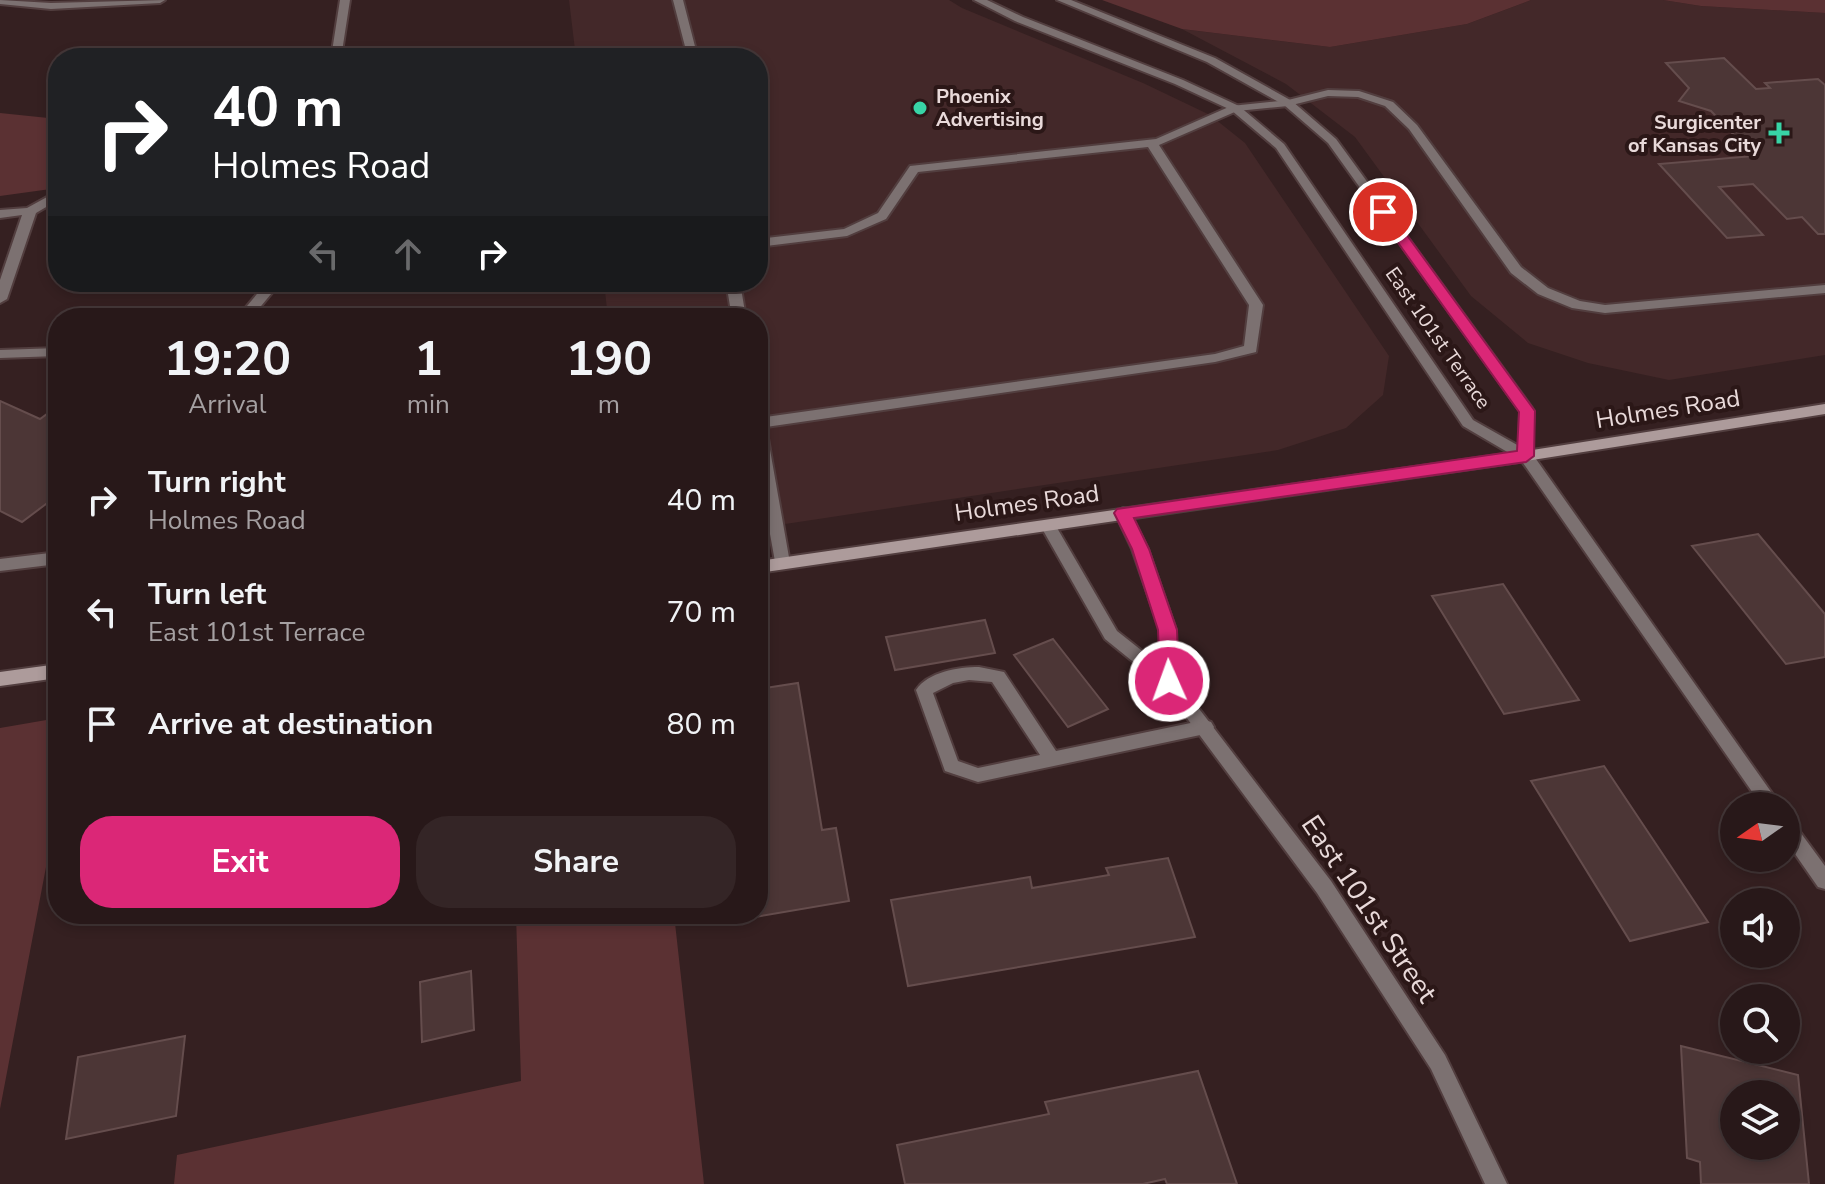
<!DOCTYPE html>
<style>
:root{--surface:#281819;--page:#342526;--text:#f1f3f6;--muted:#a5a0a2;--line:#443738;--accent:#db2777}
body{margin:0;font-family:"Nunito Sans",sans-serif;background:var(--page);color:var(--text);height:100vh;display:flex;flex-direction:column;font-size:30px;white-space:nowrap}
*{box-sizing:border-box;margin:0}
p{font-size:26px;color:var(--muted)}
.icon{flex:none;width:44px;height:44px;fill:none;stroke:currentColor;stroke-width:2;stroke-linecap:round;stroke-linejoin:round}
.map{position:relative;flex:1;overflow:hidden}
.panel{position:absolute;left:48px;top:308px;width:720px;height:616px;display:flex;flex-direction:column;background:var(--surface);border-radius:32px;box-shadow:0 4px 12px #0003,0 0 0 2px var(--line)}
.panel>*{flex:none}
.banner{position:absolute;left:48px;top:48px;width:720px;height:244px;border-radius:32px;box-shadow:0 4px 12px #0003,0 0 0 2px var(--line);background:#202124;color:#fff;overflow:hidden}
.needle{width:52px;rotate:256deg}
.tools{position:absolute;left:1720px;top:792px;display:grid;gap:16px}
.tools a{display:grid;place-items:center;width:80px;height:80px;border-radius:50%;background:var(--surface);box-shadow:0 4px 12px #0003,0 0 0 2px var(--line);font-size:40px}
.pin{position:absolute;display:grid;place-items:center;width:68px;height:68px;color:#fff;margin:-34px;border:4px solid #fff;border-radius:50%;box-shadow:0 2px 8px #0007}
.me{position:absolute;width:88px;margin:-44px;rotate:358deg;stroke-linejoin:round;filter:drop-shadow(0 0 6px #0008)}
.turn{display:flex;align-items:center;gap:28px;height:168px;padding:0 32px;font-size:36px}
.turn .icon{width:104px;height:104px;stroke-width:2.5}
.turn b{display:block;font-size:56px;line-height:68px}
.lanes{display:flex;align-items:center;height:76px;padding:0 32px;background:#0003;justify-content:center;gap:40px;direction:ltr}
.lanes .off{opacity:.35}
.eta{display:flex;justify-content:space-evenly;align-items:center;height:136px;text-align:center}
.eta b{font-size:48px;font-weight:700;line-height:56px}
.primary-button{display:flex;gap:16px;margin-top:auto;padding:16px 32px}
.primary-button a{flex:1;height:92px;border-radius:32px;background:var(--accent);color:#fff;font-size:32px;font-weight:700;line-height:92px;text-align:center}
.primary-button a+a{background:var(--page);color:var(--text)}
ul{padding:0;list-style:none}
li{display:flex;align-items:center;gap:24px;height:112px;padding:0 32px}
li div{flex:1}
li b{display:block;font-size:30px}
li em{font-style:normal}
.map>svg:first-child{display:block}
.built{fill:#432829}
.green{fill:#5b3133}
.building{fill:#4c3636;stroke:#654d4d;stroke-width:2;fill-rule:evenodd}
.lines{fill:none;stroke-linecap:round;stroke-linejoin:round}
.service-casing{stroke:#523e3f;stroke-width:4}
.minor-casing{stroke:#523e3f;stroke-width:4}
.tertiary-casing{stroke:#523e3f;stroke-width:4}
.secondary-casing{stroke:#523e3f;stroke-width:4}
.service{fill:#7c7171;fill-rule:evenodd}
.minor{fill:#7c7171;fill-rule:evenodd}
.tertiary{fill:#7c7171;fill-rule:evenodd}
.secondary{fill:#ad9b9b;fill-rule:evenodd}
.route{fill:#db2777;stroke:#8e194d;stroke-width:2}
.poi-dot{fill:#38d4a6;stroke:#2b1717;stroke-width:3}
.labels{text-anchor:middle;dominant-baseline:central;stroke-width:8;stroke-linejoin:round;paint-order:stroke}
.far-poi-label{font-size:20px;font-weight:bold;fill:#e9dada;stroke:#2b1717;text-anchor:start}
.far-street-label{font-size:20px;fill:#e9dada;stroke:#2b1717}
.street-label{font-size:24px;fill:#e9dada;stroke:#2b1717}
.near-street-label{font-size:28px;fill:#e9dada;stroke:#2b1717}
</style>
<div class="map">
<svg width="1825" height="1184" viewBox="0 0 1825 1184">
<rect width="100%" height="100%" fill="#352021"/>
<path class="built" d="M569,0H949L962,8L1143,83L1210,115L1245,143L1389,356L1383,395L1346,428L1278,450L758,528V318H608L604,282H758V58H576Z
M1531,0H1663L1701,6L1825,13V355L1669,380L1588,363L1528,343L1471,296L1355,137L1286,84L1182,29L1330,47L1467,24Z"/>
<path class="green" d="M1102,0H1531L1467,24L1330,47L1182,29Z
M1663,0H1825V13L1701,6Z
M0,113L58,119V188L0,196Z
M58,718V804L0,1109V728Z
M516,914H674L704,1184H174L177,1155L521,1081Z"/>
<path class="building" d="M1724,58L1756,89L1770,88L1765,83L1818,79L1825,85V234H1818L1802,217L1787,219L1753,184L1719,187L1763,235L1727,238L1659,164L1754,156L1711,111L1679,101L1689,88L1666,63Z
M0,401L40,419L47,414L58,419V495L22,522L0,511Z
M1758,534L1825,614V657L1786,664L1692,546Z
M1503,584L1579,700L1504,714L1432,596Z
M985,620L995,653L895,670L886,637Z
M1053,639L1108,709L1068,727L1014,655Z
M798,683L822,830L836,828L849,901L749,918V914H758V689Z
M1604,766L1708,922L1630,941L1531,781Z
M1168,858L1195,937L908,986L891,900L1030,877L1032,888L1109,875L1106,868Z
M471,971L474,1030L422,1042L420,982Z
M185,1036L176,1116L66,1139L78,1057Z
M1681,1046L1798,1075L1809,1184H1701L1700,1162L1687,1158ZM1734,1094H1786V1146H1734Z
M1198,1071L1237,1184H1167L1165,1179L1143,1184H905L897,1145L1049,1114L1045,1102Z"/>
<g class="lines">
<defs>
<path id="service" d="M673,0H683L698,58H688Z
M1328,90L1359,91L1393,102L1417,125L1521,267L1548,288L1580,301L1605,305L1825,285V293L1605,313L1572,308L1538,294L1511,273L1409,129L1385,106L1358,97L1328,96L1288,106L1237,111L1159,145L1263,305L1256,352L1215,362L766,427L790,563L782,569L776,567L758,468V418L1215,354L1244,346L1249,305L1148,147L918,172L886,219L847,236L758,247V239L844,229L878,213L910,166L1156,139L1231,106L1288,100Z
M58,191V200L36,213L7,299L0,303V280L22,215L0,218V210L27,208Z
M726,282H740L746,318H732Z
M58,348V356L0,358V350Z
M58,552V564L0,571V559Z
M979,667L1004,672L1056,751L1205,720L1211,722L1214,727L1211,732L1205,734L978,782L945,771L916,690C928,672 958,667 979,667ZM969,680L992,682L1040,755L978,768L958,761L933,693L953,683Z"/>
<path id="minor" d="M0,0L51,3L165,0L160,3L51,9L0,4Z
M340,0H350L341,58H331Z
M267,282H281L251,318H237Z
M1526,451L1531,452L1781,806H1762L1521,460L1519,456L1521,452Z
M1123,508L1128,509L1148,549L1176,630L1177,680L1331,881L1445,1055L1507,1184H1485L1431,1069L1317,893L1163,686L1105,639L1040,525L1043,521H1053L1117,631L1160,665V630L1132,549L1115,513Z
M1786,818L1792,821L1825,866V889L1818,887L1786,841Z"/>
<path id="tertiary" d="M974,0H987L1023,17L1183,80L1239,106L1284,144L1473,420L1519,446L1520,411L1328,143L1284,105L1207,62L1057,0H1071L1215,58L1292,101L1336,139L1532,408L1534,411L1531,460H1521L1463,426L1276,148L1231,110L1175,84L1015,21Z"/>
<path id="secondary" d="M1825,404V414L1526,461L758,573V561L1526,451Z
M58,664V678L0,686V672Z"/>
</defs>
<use href="#service" class="service-casing"/>
<use href="#minor" class="minor-casing"/>
<use href="#tertiary" class="tertiary-casing"/>
<use href="#secondary" class="secondary-casing"/>
<use href="#service" class="service"/>
<use href="#minor" class="minor"/>
<use href="#tertiary" class="tertiary"/>
<use href="#secondary" class="secondary"/>
</g>
<path class="route" d="M1383,208L1388,209L1535,411L1534,456L1526,462L1134,518L1149,549L1177,630L1179,681L1176,686H1162L1160,681L1158,630L1132,549L1114,513L1117,509L1517,451L1519,412L1376,212Z"/>
<g class="poi-dot">
<circle cx="920" cy="108" r="8"/>
<path d="M1775 121h8v8h8v8h-8v8h-8v-8h-8v-8h8z"/>
</g>
<g class="labels">
<g class="far-poi-label">
<text x="936" y="96">Phoenix<tspan x="936" dy="23">Advertising</tspan></text>
<text x="1761" y="122" text-anchor="end">Surgicenter<tspan x="1761" dy="23">of Kansas City</tspan></text>
</g>
<g class="far-street-label">
<text transform="translate(1438 338) rotate(55)">East 101st Terrace</text>
</g>
<g class="street-label">
<text transform="translate(1668 409) rotate(-9)">Holmes Road</text>
<text transform="translate(1027 503) rotate(-8)">Holmes Road</text>
</g>
<g class="near-street-label">
<text transform="translate(1369 909) rotate(56)">East 101st Street</text>
</g>
</g>
</svg>
<div class="tools">
<a><svg class="needle" viewBox="-14 -14 28 28"><path d="M0-13l5 13h-10z" fill="#e53935"/><path d="M0 13l5-13h-10z" fill="#a5a0a2"/></svg></a>
<a><svg class="icon" aria-label="sound" viewBox="0 0 24 24"><path d="M4 9h4l5-4v14l-5-4H4zM17 9q2 3 0 6"/></svg></a>
<a><svg class="icon" aria-label="search" viewBox="0 0 24 24"><circle cx="10" cy="10" r="6"/><path d="M15 15l6 6"/></svg></a>
<a><svg class="icon" aria-label="layers" viewBox="0 0 24 24"><path d="M12 4l9 5-9 5-9-5zM3 14l9 5 9-5"/></svg></a>
</div>
<div class="pin" style="left:1383px;top:212px;background:#d93025"><svg class="icon" aria-label="arrive" viewBox="0 0 24 24"><path d="M6 21V4h12l-3 4 3 4H6"/></svg></div>
<svg class="me" style="left:1169px;top:681px" viewBox="-20 -20 40 40"><circle r="17" fill="#db2777" stroke="#fff" stroke-width="3"/><path d="M0-11L8 9 0 5-8 9z" fill="#fff"/></svg>
<div class="banner">
<div class="turn"><svg class="icon" aria-label="right" viewBox="0 0 24 24"><path d="M7 20v-9h11M14 6l5 5-5 5"/></svg><div><b>40 m</b>Holmes Road</div></div>
<div class="lanes"><svg class="icon off" aria-label="left" viewBox="0 0 24 24"><path d="M17 20v-9H6M10 6l-5 5 5 5"/></svg><svg class="icon off" aria-label="ahead" viewBox="0 0 24 24"><path d="M12 20V5M6 11l6-6 6 6"/></svg><svg class="icon" aria-label="right" viewBox="0 0 24 24"><path d="M7 20v-9h11M14 6l5 5-5 5"/></svg></div>
</div>
<section class="panel">
<div class="eta">
<div><b>19:20</b><p>Arrival</p></div>
<div><b>1</b><p>min</p></div>
<div><b>190</b><p>m</p></div>
</div>
<ul>
<li><svg class="icon" aria-label="right" viewBox="0 0 24 24"><path d="M7 20v-9h11M14 6l5 5-5 5"/></svg><div><b>Turn right</b><p>Holmes Road</p></div><em>40 m</em></li>
<li><svg class="icon" aria-label="left" viewBox="0 0 24 24"><path d="M17 20v-9H6M10 6l-5 5 5 5"/></svg><div><b>Turn left</b><p>East 101st Terrace</p></div><em>70 m</em></li>
<li><svg class="icon" aria-label="arrive" viewBox="0 0 24 24"><path d="M6 21V4h12l-3 4 3 4H6"/></svg><div><b>Arrive at destination</b></div><em>80 m</em></li>
</ul>
<div class="primary-button"><a>Exit</a><a>Share</a></div>
</section>
</div>
